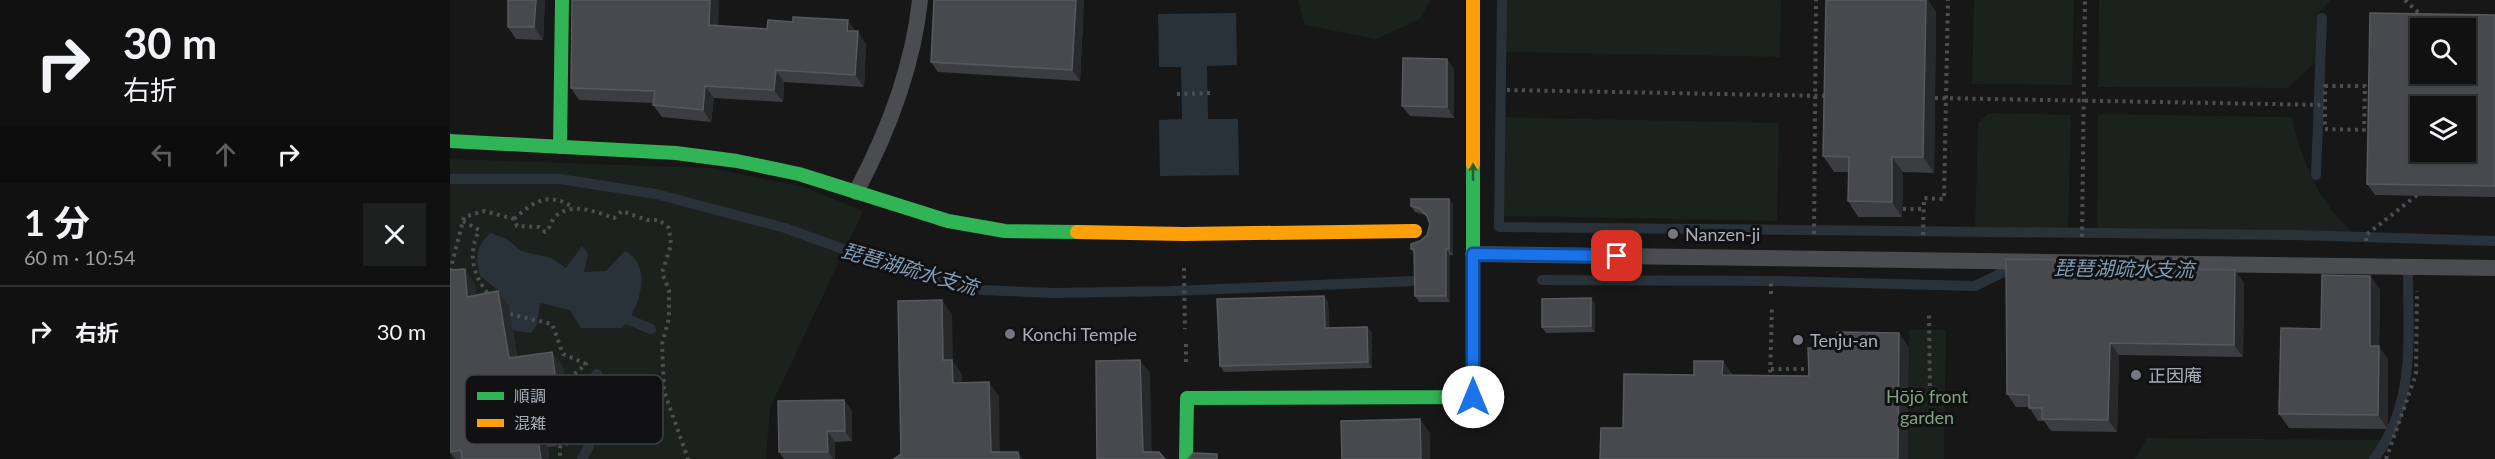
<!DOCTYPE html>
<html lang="ja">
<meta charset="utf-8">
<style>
:root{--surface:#111;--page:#1e1f1f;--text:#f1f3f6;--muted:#9c9d9f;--line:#303131}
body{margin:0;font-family:Lato,"Noto Sans JP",sans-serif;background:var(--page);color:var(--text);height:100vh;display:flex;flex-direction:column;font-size:22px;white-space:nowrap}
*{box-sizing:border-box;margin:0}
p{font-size:20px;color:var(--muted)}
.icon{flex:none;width:33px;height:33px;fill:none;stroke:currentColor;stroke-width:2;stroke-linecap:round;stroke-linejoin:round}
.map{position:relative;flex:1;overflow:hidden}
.details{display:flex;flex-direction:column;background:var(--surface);width:450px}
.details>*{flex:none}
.guide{background:#111;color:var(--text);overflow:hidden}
.tools{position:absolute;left:1960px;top:18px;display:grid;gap:12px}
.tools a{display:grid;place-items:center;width:66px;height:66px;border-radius:0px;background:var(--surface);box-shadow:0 2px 4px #0004,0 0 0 2px var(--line);font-size:30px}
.pin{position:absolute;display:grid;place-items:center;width:51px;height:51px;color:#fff;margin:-26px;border-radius:12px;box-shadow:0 3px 9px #0006}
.me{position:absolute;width:66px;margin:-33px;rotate:0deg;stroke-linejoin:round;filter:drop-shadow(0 0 4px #0008)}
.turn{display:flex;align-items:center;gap:21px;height:126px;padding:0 24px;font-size:27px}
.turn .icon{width:78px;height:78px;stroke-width:2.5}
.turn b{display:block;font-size:42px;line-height:51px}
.lanes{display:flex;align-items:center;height:57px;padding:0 24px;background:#0003;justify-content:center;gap:30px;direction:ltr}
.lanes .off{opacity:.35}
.round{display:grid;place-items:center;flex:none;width:63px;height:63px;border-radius:0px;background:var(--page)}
.head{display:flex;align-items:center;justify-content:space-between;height:102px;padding:0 24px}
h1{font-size:36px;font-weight:700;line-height:45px}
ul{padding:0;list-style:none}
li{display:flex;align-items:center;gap:18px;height:90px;padding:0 24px;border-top:2px solid var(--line)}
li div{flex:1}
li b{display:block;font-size:22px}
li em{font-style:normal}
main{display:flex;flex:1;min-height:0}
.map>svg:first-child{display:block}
.green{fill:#1b211c}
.water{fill:#2a3239}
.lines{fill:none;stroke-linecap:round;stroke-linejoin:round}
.stream{stroke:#2a3239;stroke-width:10}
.path{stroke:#4d4e52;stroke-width:4;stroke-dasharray:3 4.5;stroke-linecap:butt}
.lane{stroke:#4b4c50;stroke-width:16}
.fast{stroke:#30b455;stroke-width:14}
.slow{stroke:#ff9f0a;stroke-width:14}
.wall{fill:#3c3d40}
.shaded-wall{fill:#28292a}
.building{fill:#48494d;stroke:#57595e;stroke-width:1.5;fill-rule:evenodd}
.oneway{fill:#206234}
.route-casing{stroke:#114b97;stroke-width:15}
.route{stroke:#1a73e8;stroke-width:10}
.poi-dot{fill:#757880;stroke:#111113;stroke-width:2}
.labels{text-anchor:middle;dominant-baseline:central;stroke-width:6;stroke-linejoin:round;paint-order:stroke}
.poi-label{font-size:18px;fill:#a8adb8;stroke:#111113;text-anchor:start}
.park-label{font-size:18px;fill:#7fa381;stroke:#111113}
.water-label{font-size:20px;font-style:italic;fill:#7f9bb3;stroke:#111113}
.key{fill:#111113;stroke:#3e4045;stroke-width:1.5}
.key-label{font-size:16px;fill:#a8adb8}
</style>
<main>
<section class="details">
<div class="guide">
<div class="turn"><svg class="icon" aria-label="right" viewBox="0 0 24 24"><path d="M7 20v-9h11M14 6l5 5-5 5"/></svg><div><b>30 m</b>右折</div></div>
<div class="lanes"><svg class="icon off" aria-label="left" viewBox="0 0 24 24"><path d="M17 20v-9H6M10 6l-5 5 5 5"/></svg><svg class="icon off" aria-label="ahead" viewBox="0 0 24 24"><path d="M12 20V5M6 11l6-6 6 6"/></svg><svg class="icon" aria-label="right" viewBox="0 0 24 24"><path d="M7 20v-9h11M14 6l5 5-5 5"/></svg></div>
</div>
<div class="head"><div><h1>1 分</h1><p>60 m · 10:54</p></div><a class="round"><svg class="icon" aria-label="close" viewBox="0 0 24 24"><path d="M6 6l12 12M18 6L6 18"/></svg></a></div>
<ul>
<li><svg class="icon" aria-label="right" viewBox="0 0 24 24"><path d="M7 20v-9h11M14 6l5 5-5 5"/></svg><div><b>右折</b></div><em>30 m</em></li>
</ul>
</section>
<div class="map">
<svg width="2045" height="459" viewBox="0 0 2045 459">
<rect width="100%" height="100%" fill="#171717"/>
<path class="green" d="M848,0H981L970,19L926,39L855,25Z
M1056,0H1331L1330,57L1055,52Z
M1524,0H1624L1622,85L1522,84Z
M1649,0H1881L1868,13L1866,62L1838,88L1648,87Z
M1539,113L1621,115L1618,228L1525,227L1528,123Z
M1648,114L1842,117C1851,160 1870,207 1906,234L1647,228Z
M1055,117L1329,123L1327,221L1054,216Z
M0,159L260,168L354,187L413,211L320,408L316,459H0Z
M1459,330H1496L1494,459H1458Z
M1697,438L1931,440L1926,459H1685Z"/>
<path class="water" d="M786,13L787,65L757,66L758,119H788L789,175L710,176L709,120L732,119L731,67H709L708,14Z
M40,233L57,239L71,251L101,258L116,268L132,246L138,254L134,272L156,271L175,251C204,265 189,311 172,328H131L120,310L90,303L87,324L81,333L62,330L59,306L49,308V291L30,276C25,256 26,248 40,233Z"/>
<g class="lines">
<path class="stream" d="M1052,0L1049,227L1845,235L2045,241
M1866,175L1872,18
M0,179H110L206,194L335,228L415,257L532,290L603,293L722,291L965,281
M1092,280L1328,281L1525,286L1566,266
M179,320L201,329
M141,405L134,392L147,374
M132,459L139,446
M1924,459C1966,403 1958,340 1958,274"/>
<path class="path" d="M1955,0L1972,16
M1875,86H1915L1914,130L1875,129Z
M1057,90L1379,96
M727,94L761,93
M1485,98L1875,105
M1453,209H1473
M64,219C84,201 99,191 124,208
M13,221L29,230C18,254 22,274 39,295
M1364,234L1366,0
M1473,235L1474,198L1494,199L1498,0
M1632,237L1635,0
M1916,241V235L1967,195
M734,268L735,329
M0,271L14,217L34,211L64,219L67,226L89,227L95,232C101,228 100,222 105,217C121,201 146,212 164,218L172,211L197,220H209L219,228L221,245L212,273L219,290V318L212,344L214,391L238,459
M1321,294V283
M60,314L102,324L113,354L136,364L120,378L130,408L133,429L127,438L110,447V459
M736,344V364
M1321,369H1362
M1320,380L1322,305
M1459,396L1480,395L1479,312
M1936,459L1966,374L1967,291"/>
<path class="lane" d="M406,192C437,134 463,66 470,0
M1023,254L2045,268"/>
<path class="fast" d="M0,141L226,153L287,161L349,174L498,221L555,231L627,232
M110,147L112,0
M736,459L737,398L1023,397V164"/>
<path class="slow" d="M1023,0V164
M627,232L734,234L965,231"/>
</g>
<path class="wall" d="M95,0L93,40L66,39L58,27Z
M484,0H634L630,81L488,72L481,62Z
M1376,0H1478L1486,12L1484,173L1453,172L1452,217H1408L1398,201V172H1384L1373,156Z
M2045,15V197L1925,195L1917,184Z
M268,26L317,29L406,31L416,44L414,87L334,82L333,102L264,98L261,122L212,117L203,105V103L129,100L121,88Z
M1004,69V118L960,116L952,106Z
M999,199L1003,205V255H1000V302H969L965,296L964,253L961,249L977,235L980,224L978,218L975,215L965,212L961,206Z
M1610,266L1634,268L1785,270L1794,283L1793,357L1669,355L1667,432L1601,431L1594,421H1588L1579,407H1566L1557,394Z
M25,284L26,295L59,306L67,357L102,352L113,367L122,432L106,434L107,446L98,447L99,459H5L0,452Z
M1930,289L1929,347L1938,359V429L1839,428L1829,414L1871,329Z
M874,296L878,302L879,328L917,327L922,333V368L774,372L770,366Z
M1141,298L1145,304V332L1096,333L1092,327Z
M394,400L402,411V441L385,442V459H334L329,452Z"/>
<path class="shaded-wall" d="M86,0H95L93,40L84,27Z
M260,0H269L268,37L259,25Z
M626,0H634L630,81L622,70Z
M1476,0H1478L1486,12L1484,173L1473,157Z
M398,20L407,33L397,31Z
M408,31L416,44L414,87L405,75Z
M997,59L1004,69V118L997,107Z
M326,70L334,82L333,102L324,90Z
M255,86L264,98L261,122L253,110Z
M1442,157L1453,172L1452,217L1442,202Z
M999,199L1003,205V255L999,249Z
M996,249L1000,255V302L996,296Z
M15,269L25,284L28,312L17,297Z
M1785,270L1794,283L1793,357L1784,345Z
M1920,276L1930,289L1929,347L1938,359V429L1928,415L1920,346Z
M48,291L59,306L69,373L59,358Z
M874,296L878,302L880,334L875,328Z
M1141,298L1145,304V332L1141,326Z
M492,300L502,314L503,361L512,374V396L503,383L493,360Z
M917,327L922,333V368L918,362Z
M1449,333L1459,347L1458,459H1448Z
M1660,343L1669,355L1667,432L1658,420Z
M102,352L113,367L122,432L111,417Z
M690,360L700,373L702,459L693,452Z
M1273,361L1283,375H1272Z
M539,382L549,396L550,459L541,452Z
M394,400L402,411V441L395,431Z
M95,419L106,434L107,446L97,431Z
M970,419L980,433V459H971Z
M377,431L385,442V459H383L378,452Z
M87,432L98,447L99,459H91Z
M568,452L573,459H569Z"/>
<path class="building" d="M58,0H86L84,27H58Z
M122,0H260L259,25L317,29L318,20L343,22V17L398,20L397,31H408L405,75L326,70L324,90L255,86L253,110L203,105L205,91L121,88Z
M484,0H626L622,70L481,62Z
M1376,0H1476L1473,157H1442V202L1398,201L1399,157L1373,156Z
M1920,13L2045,15V186L1917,184ZM1971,28H2016V74H1971ZM1971,106H2016V152H1971Z
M953,58L997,59V107L952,106Z
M961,199H999V249H996V296H965L964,249H961V244L970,241L977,235L980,224L977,216L970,209L961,206Z
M1556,259L1606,260V265L1634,268L1785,270L1784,345L1660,343L1658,420L1592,419V408H1579V395L1557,394Z
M15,269L17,297L48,291L59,358L102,352L111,417L95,419L97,431L87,432L91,459H12L11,450L0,452V270Z
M1872,275L1920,276V346H1929L1928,415L1829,414L1831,328L1871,329Z
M874,296L875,328L917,327L918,362L770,366L767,299Z
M1141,298V326L1092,327V299Z
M492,300L493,360H502L503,383L539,382L541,452H568L569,459H444L451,454L448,301Z
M1387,332L1449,333L1448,459H1150L1151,428H1173L1174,374L1244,375V361H1273L1272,375L1359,376L1358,348H1370V341H1387Z
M690,360L693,452H709L715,459H647L646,361Z
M394,400L395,431H377L378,452H329L328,401Z
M970,419L971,459H892L891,421Z
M743,453L767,454V459H738Z"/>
<defs><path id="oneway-solid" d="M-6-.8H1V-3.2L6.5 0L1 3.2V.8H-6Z" transform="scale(1.5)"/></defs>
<use class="oneway" href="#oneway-solid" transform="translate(1023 172) rotate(-90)"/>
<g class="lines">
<defs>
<path id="route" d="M1023,397V254L1167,256"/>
</defs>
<use href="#route" class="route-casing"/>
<use href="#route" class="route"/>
</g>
<g class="poi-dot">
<circle cx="1223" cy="234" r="6"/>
<circle cx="560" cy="334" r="6"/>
<circle cx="1348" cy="340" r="6"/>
<circle cx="1686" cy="375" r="6"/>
</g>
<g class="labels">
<g class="poi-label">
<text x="1235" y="234">Nanzen-ji</text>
<text x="572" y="334">Konchi Temple</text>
<text x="1360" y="340">Tenju-an</text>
<text x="1698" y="375">正因庵</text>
</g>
<g class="park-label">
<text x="1477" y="396">Hōjō front<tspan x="1477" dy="21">garden</tspan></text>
</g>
<g class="water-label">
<text transform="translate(460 268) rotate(16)">琵琶湖疏水支流</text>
<text transform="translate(1674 268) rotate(1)">琵琶湖疏水支流</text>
</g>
</g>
<rect x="15" y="375" width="198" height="69" rx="9" class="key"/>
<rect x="27" y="392" width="27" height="8" fill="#30b455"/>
<rect x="27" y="419" width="27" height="8" fill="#ff9f0a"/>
<g class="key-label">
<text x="64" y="402">順調</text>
<text x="64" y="429">混雑</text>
</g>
</svg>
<div class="tools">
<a><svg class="icon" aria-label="search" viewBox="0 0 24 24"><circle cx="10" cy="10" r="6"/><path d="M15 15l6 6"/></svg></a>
<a><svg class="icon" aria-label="layers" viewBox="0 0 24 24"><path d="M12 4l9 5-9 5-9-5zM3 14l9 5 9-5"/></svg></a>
</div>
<div class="pin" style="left:1167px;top:256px;background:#d93025"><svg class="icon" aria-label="arrive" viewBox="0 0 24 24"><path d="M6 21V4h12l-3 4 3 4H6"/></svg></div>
<svg class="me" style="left:1023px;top:397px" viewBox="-20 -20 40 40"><circle r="19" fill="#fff"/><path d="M0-13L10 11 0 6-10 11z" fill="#1a73e8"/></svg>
</div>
</main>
